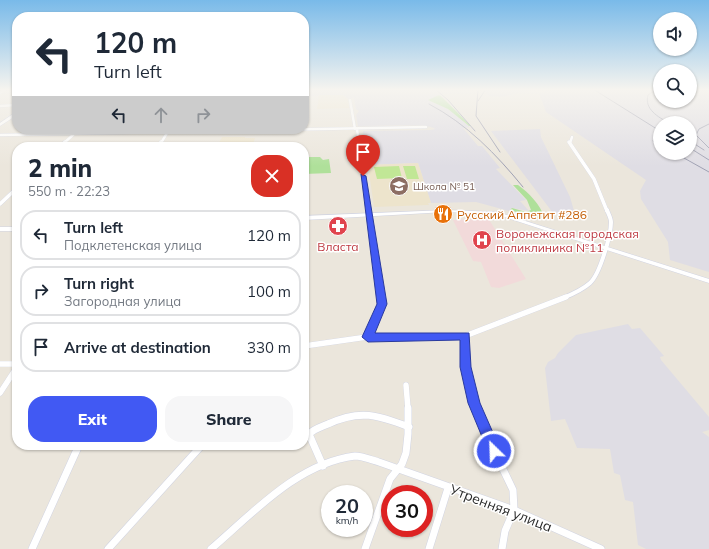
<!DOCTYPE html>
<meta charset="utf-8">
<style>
:root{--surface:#fff;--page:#f6f6f7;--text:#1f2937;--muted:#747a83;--line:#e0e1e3;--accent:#4159f3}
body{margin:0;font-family:Mulish,sans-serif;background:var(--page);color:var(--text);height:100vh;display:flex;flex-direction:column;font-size:15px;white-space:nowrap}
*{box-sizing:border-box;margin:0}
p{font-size:13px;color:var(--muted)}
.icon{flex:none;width:22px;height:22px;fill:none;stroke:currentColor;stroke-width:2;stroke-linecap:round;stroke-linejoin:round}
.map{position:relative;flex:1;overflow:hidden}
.drawer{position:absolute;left:12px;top:142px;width:297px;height:308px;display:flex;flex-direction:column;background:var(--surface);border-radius:16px;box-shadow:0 1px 3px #0004}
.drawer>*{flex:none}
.banner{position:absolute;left:12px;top:12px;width:297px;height:122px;border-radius:16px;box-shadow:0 1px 3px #0004;background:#fff;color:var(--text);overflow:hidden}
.tools{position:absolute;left:653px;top:12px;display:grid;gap:8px}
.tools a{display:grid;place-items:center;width:44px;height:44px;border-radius:50%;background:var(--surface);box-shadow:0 1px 3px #0004;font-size:20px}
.speed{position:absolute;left:321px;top:485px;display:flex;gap:8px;font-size:20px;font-weight:700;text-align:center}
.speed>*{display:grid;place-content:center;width:52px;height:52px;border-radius:50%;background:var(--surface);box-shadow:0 1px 3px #0004;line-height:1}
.speed small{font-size:10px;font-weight:400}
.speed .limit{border:6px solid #d22;background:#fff;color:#111}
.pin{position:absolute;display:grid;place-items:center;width:34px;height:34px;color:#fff;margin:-41px -17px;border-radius:50% 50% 50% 0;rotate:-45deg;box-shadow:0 0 4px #0007}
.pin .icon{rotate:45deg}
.me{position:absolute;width:44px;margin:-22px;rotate:336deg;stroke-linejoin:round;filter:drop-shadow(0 0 3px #0008)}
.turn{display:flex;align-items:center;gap:14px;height:84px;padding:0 16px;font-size:18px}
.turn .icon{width:52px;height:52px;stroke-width:2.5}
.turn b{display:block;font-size:28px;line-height:34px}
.lanes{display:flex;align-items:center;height:38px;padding:0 16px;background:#0003;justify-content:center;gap:20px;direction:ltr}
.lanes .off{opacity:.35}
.round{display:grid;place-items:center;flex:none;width:42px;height:42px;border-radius:16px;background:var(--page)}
.head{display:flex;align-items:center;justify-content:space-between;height:68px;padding:0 16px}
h1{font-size:24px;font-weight:800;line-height:30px}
.primary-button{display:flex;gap:8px;margin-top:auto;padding:8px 16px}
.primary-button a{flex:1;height:46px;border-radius:16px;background:var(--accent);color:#fff;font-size:16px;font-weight:800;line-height:46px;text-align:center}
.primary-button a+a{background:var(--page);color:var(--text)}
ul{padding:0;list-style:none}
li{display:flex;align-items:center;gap:12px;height:50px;margin:0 8px 6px;padding:0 8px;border:2px solid var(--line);border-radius:16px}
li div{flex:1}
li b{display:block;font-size:15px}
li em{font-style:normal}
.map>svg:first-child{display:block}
.industrial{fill:#dfdde4;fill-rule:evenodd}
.education{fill:#ede4cc}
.medical{fill:#f2dada}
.green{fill:#afe09a}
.pitch{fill:#c1e796}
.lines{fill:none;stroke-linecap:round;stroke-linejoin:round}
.minor-far4-casing{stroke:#d1d4e2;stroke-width:3}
.minor-far3-casing{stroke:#d1d4e2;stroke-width:4}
.minor-far2-casing{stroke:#d1d4e2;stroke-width:5}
.minor-far1-casing{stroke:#d1d4e2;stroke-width:6}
.minor-casing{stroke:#d1d4e2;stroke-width:8}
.tertiary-casing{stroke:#d1d4e2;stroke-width:1}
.secondary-casing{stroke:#d1d4e2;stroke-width:1}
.minor-far4{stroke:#fff;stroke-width:2.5}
.minor-far3{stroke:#fff;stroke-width:3.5}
.minor-far2{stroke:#fff;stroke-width:4}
.minor-far1{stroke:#fff;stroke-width:5.5}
.minor{stroke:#fff;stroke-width:7}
.tertiary{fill:#fff;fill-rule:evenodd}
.secondary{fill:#fff;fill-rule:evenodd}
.rail{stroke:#9fa1b3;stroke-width:1}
.route{fill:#4159f3;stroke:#2a3a9e}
.labels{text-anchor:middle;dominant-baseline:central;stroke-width:3;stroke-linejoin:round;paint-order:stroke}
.far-education-label{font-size:10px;fill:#785e54;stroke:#fff;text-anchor:start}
.food-label{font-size:12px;fill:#c56008;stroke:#fff;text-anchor:start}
.health-label{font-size:12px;fill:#be3a42;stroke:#fff;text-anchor:start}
.near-street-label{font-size:14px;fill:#2a2a2a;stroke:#fff}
</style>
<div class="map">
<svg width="709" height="549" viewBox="0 0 709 549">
<rect width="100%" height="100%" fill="#ebe6dc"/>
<path class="industrial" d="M304,89H438L442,94L429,100L448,109L470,127L463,128L478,146H482L500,168L496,169L526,200L520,201L529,211L512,208L509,211L476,202L431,203L418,163L368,165L363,131L431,130L435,129L434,128L423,125L358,126L356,115L359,111L356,109L354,98L348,99L343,95L304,96Z
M487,89H535L502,97L489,96L484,93Z
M555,89H660V101H690V89H709V272L670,260L668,242L641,199L640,191L646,180L546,112L539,93ZM660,123H690V153H660Z
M540,129L541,137L570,197L576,218L558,216L556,213H553L491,131Z
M628,324L632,329L640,328L664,356L660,357L661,360L709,417V430L702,432L709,437V549H646L638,545L633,502L625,500L620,475L614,473L610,449L577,448L565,419L551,421L545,368L548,362L555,358L558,353L576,335Z"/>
<path class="education" d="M319,95H343L348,99L349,108L317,109Z
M222,137H245V138H255L252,147H217Z
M418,163L431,203H428L429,205L374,207L368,165Z"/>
<path class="medical" d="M488,218L526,279L499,288L491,287L481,262L473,261L453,220Z"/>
<path class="green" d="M439,95L441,96L471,126H469L448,109L428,100Z
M304,157H320L323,160L329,159L331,173L304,174Z
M513,185H518C528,192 541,205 544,217L539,219L510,210L512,208L526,212L531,210L527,200Z"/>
<path class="pitch" d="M399,166L402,178L377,179L374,167Z
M403,166H415L419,179H407Z"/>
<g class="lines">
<defs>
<path id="minor-far4" d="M0,93L6,89
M350,100L355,129
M0,106L17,105
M357,129L359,143
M0,135L426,127
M64,143L74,134
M161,143L167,133
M570,143L572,137"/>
<path id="minor-far3" d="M359,142L369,211
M569,142L594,179L607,211
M60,147L65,142
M158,147L161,142
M0,204L17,188"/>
<path id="minor-far2" d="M369,210L381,298
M563,298C573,294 582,290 590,283C600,274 611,235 611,222C611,218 608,213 607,210"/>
<path id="minor-far1" d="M465,336L466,367L476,409
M367,337L382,304L381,297
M304,346L367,337L465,336L566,297
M0,364H17
M406,385L408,409
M0,393L17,367"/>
<path id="minor" d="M476,408L488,438L513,490L514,510L505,531L502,549
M323,466L309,434C314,429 321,427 328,424C360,409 378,415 409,427
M32,549L79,445
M108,549L202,445
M211,549C253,513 298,463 355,456C362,456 372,460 379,462L514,510L601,549
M365,549L390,479L402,464L406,453L408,434V408
M429,549L448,488"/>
<path id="tertiary" d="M446,210L497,212L709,279V283L495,214L446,212L304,220V216Z
M0,227H17V231H0Z"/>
<path id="secondary" d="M16,112H17V115L0,126V123Z"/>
</defs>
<use href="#minor-far4" class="minor-far4-casing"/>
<use href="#minor-far3" class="minor-far3-casing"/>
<use href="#minor-far2" class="minor-far2-casing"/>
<use href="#minor-far1" class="minor-far1-casing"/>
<use href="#minor" class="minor-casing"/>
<use href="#tertiary" class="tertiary-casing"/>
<use href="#secondary" class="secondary-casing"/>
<use href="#minor-far4" class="minor-far4"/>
<use href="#minor-far3" class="minor-far3"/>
<use href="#minor-far2" class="minor-far2"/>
<use href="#minor-far1" class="minor-far1"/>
<use href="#minor" class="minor"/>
<use href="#tertiary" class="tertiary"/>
<use href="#secondary" class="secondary"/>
<path class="rail" d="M435,89L448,100L475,131
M478,89L476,116L500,152
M593,89L660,131
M657,89L648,95C644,109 658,117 669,123
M478,101L486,89
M429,104C467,124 496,154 523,187
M709,124L699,129L696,135L709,148
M653,141L660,145
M690,141L704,150
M690,148L709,160
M675,153L709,172"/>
</g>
<linearGradient id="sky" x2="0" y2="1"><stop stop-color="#79bae9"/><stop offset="0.54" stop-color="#f6f4ef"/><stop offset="1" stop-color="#f6f4ef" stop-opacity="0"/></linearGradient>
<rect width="709" height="166" fill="url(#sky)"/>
<path class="route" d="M361,174L366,176L387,304L375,333H469L471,367L480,403L501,451L499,456L494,458L490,456L468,403L460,367V340L368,342L362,337L377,304Z"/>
<defs>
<symbol id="school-disc" viewBox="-11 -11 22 22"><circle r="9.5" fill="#8d6e63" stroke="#fff"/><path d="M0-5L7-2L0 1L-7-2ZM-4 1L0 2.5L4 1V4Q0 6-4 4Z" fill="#fff"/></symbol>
<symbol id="restaurant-disc" viewBox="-11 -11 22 22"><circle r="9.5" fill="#e8710a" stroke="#fff"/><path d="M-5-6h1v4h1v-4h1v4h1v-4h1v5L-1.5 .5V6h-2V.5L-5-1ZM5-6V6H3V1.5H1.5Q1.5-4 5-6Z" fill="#fff"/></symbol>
<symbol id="pharmacy-disc" viewBox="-11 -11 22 22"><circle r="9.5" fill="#e0444e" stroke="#fff"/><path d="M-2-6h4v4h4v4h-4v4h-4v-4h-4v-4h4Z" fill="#fff"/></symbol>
<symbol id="hospital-disc" viewBox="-11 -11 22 22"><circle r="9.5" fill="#e0444e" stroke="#fff"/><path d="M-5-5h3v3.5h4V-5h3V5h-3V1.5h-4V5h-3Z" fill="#fff"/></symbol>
</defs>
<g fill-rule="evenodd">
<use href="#school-disc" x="388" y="175" width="22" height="22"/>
<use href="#restaurant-disc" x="432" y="203" width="22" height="22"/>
<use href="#pharmacy-disc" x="327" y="215" width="22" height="22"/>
<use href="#hospital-disc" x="471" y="229" width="22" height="22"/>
</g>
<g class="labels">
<g class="far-education-label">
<text x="413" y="186">Школа № 51</text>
</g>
<g class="food-label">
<text x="457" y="214">Русский Аппетит #286</text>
</g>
<g class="health-label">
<text x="496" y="233">Воронежская городская<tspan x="496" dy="14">поликлиника №11</tspan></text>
<text x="338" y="246" text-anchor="middle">Власта</text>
</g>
<g class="near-street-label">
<text transform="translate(501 508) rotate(21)">Утренняя улица</text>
</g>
</g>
</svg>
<div class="tools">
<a><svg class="icon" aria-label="sound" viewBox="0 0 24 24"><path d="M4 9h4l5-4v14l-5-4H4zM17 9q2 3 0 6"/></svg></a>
<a><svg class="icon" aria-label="search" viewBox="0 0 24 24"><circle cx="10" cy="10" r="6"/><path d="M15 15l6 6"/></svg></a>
<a><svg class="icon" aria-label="layers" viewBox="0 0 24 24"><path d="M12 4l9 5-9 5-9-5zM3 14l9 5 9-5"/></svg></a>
</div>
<div class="speed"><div>20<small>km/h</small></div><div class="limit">30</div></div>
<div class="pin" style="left:363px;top:176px;background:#d93025"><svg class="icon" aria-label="arrive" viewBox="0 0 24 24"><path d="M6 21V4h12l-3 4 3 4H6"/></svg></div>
<svg class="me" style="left:494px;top:451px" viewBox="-20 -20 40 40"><circle r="17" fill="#4159f3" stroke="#fff" stroke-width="3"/><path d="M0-11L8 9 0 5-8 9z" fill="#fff"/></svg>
<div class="banner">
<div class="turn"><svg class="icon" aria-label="left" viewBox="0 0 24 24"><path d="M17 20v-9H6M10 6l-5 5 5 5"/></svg><div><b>120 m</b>Turn left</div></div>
<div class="lanes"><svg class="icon" aria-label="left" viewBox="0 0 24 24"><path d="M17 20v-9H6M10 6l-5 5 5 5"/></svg><svg class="icon off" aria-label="ahead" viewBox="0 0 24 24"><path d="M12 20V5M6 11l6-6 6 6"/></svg><svg class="icon off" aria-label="right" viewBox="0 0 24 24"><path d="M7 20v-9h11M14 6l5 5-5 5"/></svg></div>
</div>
<section class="drawer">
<div class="head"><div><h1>2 min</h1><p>550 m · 22:23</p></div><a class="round" style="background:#d93025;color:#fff"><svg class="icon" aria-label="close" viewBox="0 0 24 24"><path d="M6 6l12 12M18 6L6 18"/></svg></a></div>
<ul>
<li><svg class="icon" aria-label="left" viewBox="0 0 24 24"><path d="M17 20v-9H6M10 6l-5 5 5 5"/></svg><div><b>Turn left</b><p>Подклетенская улица</p></div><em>120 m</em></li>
<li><svg class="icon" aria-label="right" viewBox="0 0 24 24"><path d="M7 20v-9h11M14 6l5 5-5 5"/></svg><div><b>Turn right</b><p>Загородная улица</p></div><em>100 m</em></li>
<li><svg class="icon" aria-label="arrive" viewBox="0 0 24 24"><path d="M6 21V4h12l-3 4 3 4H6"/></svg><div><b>Arrive at destination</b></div><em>330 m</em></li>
</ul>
<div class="primary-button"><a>Exit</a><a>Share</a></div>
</section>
</div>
